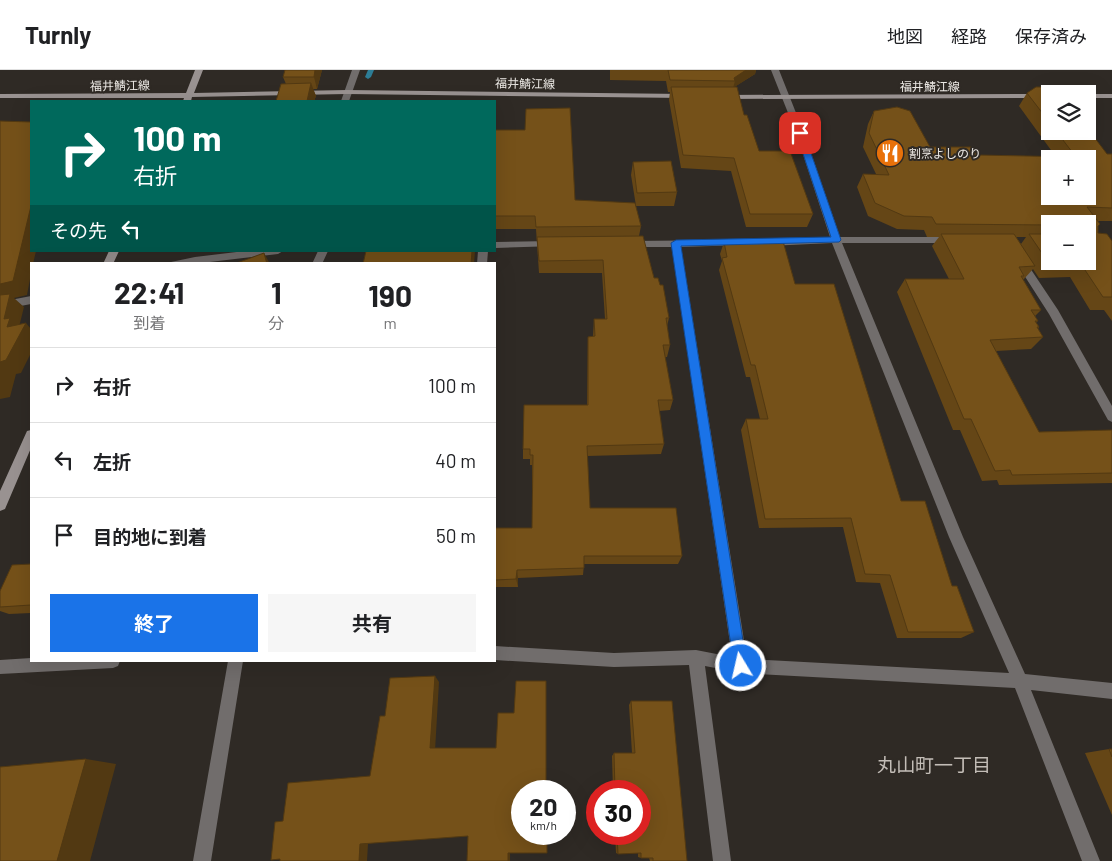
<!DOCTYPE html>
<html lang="ja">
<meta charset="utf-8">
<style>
:root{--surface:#fff;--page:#f6f6f6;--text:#202124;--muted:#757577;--line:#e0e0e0;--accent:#1a73e8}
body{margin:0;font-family:Barlow,"Noto Sans JP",sans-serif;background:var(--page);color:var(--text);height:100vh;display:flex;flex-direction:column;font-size:19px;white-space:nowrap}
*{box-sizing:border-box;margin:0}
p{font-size:16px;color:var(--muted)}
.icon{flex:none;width:28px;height:28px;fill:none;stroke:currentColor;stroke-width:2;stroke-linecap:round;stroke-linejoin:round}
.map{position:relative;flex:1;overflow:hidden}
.details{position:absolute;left:30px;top:192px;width:466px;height:400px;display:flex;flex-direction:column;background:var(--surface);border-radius:0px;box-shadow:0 5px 20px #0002}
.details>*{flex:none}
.banner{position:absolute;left:30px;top:30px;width:466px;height:152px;border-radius:0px;box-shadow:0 5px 20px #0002;background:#00695c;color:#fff;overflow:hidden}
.controls{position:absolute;left:1041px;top:15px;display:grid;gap:10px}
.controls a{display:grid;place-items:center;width:55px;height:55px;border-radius:0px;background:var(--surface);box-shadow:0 5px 20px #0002;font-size:25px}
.speed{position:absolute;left:511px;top:710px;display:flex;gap:10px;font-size:25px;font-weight:700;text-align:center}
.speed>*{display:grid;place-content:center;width:65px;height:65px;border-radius:50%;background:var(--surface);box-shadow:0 5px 20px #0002;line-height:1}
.speed small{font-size:12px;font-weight:400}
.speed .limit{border:8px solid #d22;background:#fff;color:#111}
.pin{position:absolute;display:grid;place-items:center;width:42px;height:42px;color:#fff;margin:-21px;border-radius:10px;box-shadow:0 2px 8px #0006}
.me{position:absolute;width:55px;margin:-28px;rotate:351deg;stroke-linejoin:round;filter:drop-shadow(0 0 4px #0008)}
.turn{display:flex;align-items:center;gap:18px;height:105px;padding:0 20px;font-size:22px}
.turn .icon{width:65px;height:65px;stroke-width:2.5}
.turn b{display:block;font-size:35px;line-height:42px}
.then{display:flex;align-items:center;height:48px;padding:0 20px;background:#0003;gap:10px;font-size:19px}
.eta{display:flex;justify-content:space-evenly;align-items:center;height:85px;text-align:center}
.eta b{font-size:30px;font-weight:700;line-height:35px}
.cta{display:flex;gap:10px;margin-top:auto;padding:10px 20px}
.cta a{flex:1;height:58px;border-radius:0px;background:var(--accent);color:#fff;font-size:20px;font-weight:700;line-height:58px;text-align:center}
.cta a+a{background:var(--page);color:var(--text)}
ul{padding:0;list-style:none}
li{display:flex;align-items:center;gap:15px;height:75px;padding:0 20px;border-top:1px solid var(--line)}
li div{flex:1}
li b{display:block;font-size:19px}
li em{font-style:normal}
header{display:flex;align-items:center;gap:30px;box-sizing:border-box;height:70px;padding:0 25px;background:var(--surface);border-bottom:1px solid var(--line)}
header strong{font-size:24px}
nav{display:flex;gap:28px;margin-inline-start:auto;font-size:18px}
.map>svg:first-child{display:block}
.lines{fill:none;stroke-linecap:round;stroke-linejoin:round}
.stream{fill:#2d7d96;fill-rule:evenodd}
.street{fill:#716d6c;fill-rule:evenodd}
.secondary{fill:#999291;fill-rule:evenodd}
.wall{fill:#654616;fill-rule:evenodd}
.shaded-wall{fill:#523912}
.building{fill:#755119;stroke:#523912;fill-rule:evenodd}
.route{fill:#1a73e8;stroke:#114b97}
.labels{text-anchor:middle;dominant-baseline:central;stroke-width:4;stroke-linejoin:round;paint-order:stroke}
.far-street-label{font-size:12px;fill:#ece9e5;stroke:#2f2a25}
.far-poi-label{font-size:12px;fill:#ece9e5;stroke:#2f2a25;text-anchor:start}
.near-neighbourhood-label{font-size:19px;fill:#c3bdb7;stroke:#2f2a25}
</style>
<header>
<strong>Turnly</strong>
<nav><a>地図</a><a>経路</a><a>保存済み</a></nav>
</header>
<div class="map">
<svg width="1112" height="791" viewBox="0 0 1112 791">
<rect width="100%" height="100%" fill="#2f2a25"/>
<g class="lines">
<path class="stream" d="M368,0H374L371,7L368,9L365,7Z"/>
<path class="street" d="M352,0H360L349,31H341Z
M771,0H779L804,63L840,167H953L958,170L953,173H842L963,467L1025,604L1112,613V629L1031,620L1100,791H1082L1015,618L741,603L705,596L731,791H713L689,595L614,597L495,590V576L614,583L696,580L732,587L672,177H628L623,174L628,171L740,170L745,173L743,175L681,177L747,589L1009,603L949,467L832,173L768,176L763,173L768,170L830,167L796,63Z
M553,171L556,172V176L495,178V172Z
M245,181H283L278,184L193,194H170L171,192L195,187Z
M318,181H328L322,194H312Z
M478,181H488L487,194H477Z
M1020,188L1024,189L1058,240L1112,336V352L1108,350L1049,244L1015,191Z
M31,226V234L0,240V232Z
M31,588V591H120L118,596L113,598L0,604V590Z
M228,591H243L211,791H193Z"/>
<path class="secondary" d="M195,0H203L194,23L347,20L685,24L689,26L685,28L347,24L192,27L191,31H183L184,28H0V24L186,23Z
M1051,24L1050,28L722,29L718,27L722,25Z
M1088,24H1112V28H1088Z
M109,181H119L113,194H103Z
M31,360V378L5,439L0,441V421L27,361Z"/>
</g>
<path class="wall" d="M322,0L317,19H313L316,26L314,31H276L286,14L283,7Z
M610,0H756L755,4L734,17L744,45L759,81L813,144L807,157H746L731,101L681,98L669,30L670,22H668L666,11L610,10Z
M1027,23L1050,24V61H1088L1107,84H1112V151H1097L1098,163L1112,171V251L1104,240H1090L1070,207L1039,208L1033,199L1024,209H1023L1041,240L1035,246L1038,251L1036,252L1039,257L1038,259L1043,267L1031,279L996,281L1039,362L1112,360V413L999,415L997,410L982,411L960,360H953L897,222L905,209H949L932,176L939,167H927L924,160L897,159L868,146L857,117L863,104H876L863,77L868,54L874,41L930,77L977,85L1056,87L1019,36ZM1050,154H1088L1050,191ZM1016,167H1026L1021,174Z
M495,60L575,130L641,156L639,166L669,248L667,256L670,275L667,287H665L673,330L670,340L659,341L664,374L661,384L587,386L590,438L682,486L678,494H584L583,505L518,508V517H495V458H532V395H530V389H523V379L587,335L588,267L593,266L594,249H605L602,203H539L536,159H495Z
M633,92L677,122L674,136H636L631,105Z
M724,172L795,214L901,431L952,516L974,562L961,568H897L880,513L856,512L843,457L759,458L741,360L746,349H760L750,307H746L719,200L722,191L720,184Z
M31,494V543L9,544L0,541V521Z
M631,631L687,791H650L649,788H641L638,787V783L618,784L616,783L615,764H640V721H613L612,686L614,683H632L629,635Z
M1109,679H1112V745L1085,683Z"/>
<path class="shaded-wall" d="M315,0H322L317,19L314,7Z
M746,0H756L755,4L733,18L735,11L734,8Z
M311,13L316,26L314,31H307Z
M31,136V181H36L33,194H31V204L27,225L14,228L24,237L19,257L26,253L31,259V283L21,303L16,304L10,327L0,329V293L7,257L4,249L0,231V210Z
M472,181H475L474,194H471Z
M264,183L270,194H267Z
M517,500L518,508V517L516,509Z
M435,606L439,612L435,681L430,678Z
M86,689L116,694L90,791H57Z
M360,774H368L367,791H359Z
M510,782V791H508V783Z"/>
<path class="building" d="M285,0H315L314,7H283Z
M668,0H746L734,8L735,11L670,10Z
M311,13L307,31H276L281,14Z
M671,17H737L744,45H747L759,81H790L813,144H750L734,88L683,85Z
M1036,17H1054L1060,24H1050V53L1027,23Z
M897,37L910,41L930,77H972L977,85L1076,87L1056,61H1088V59L1107,84H1112V138L1087,137L1100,154L1098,156V163L1107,164L1112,171V227H1103L1081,194L1050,195L1029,164H1050V191H1088V154H1050V155L936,154L932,147L904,146L875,133L863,104L889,105L869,63L874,41ZM1050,89H1088V126H1050Z
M570,38L575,130L635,133L641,156L536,157L535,146H495V60H525L526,39Z
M0,51L31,52V136L13,211L0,214Z
M671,91L677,122L637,123L633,92Z
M941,164H1014L1035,196L1019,197L1024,206H1021L1041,240H1031L1038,251H1035L1039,257H1037L1043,267L990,270L1039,362L1112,360V403L1012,405L1010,400L995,401L971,349H964L905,209H964Z
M643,166L654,208H658L660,215H663L669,248H666L670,275H663L673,330H658L664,374L587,376L590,438H676L682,486H584V498L517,500L516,509L495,510V458H532L533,385H530V379H523L524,335H588V267L595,266L594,249H607L603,190L539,191L537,167Z
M783,171L795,214H834L901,431H925L952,516H957L974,562H908L890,505L865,504L851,448L765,449L746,349H768L755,295H751L722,188L727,187L724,172Z
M366,181H472L471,194H363Z
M264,183L267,194H234Z
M10,224L4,249L10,248L7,257L26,253L6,290L0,292V293V225Z
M31,494V535L0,537V521L12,495Z
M435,606L430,678H496L498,643H514L516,611H546V721H522V764H547V783H508V791H467L468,766L360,774L359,791H280V789L271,790L275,752L283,751L288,713L370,706L380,646H385L390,608Z
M631,631H672L687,791H653V788H641V783L618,784L617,764H640V721H615L614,683H635Z
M1109,679H1112V687Z
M86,689L57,791H0V697Z"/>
<path class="route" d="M797,61L804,63L841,170L839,172L681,176L747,596L745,601L741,603L736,601L734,596L671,173L676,170L831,167L796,63Z"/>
<defs>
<symbol id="restaurant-disc" viewBox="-11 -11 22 22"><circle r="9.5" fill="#e8710a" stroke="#2f2a25"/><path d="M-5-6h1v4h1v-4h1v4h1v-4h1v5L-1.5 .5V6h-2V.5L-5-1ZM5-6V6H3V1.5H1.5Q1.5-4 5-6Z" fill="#fff"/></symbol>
</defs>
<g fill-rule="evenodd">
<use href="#restaurant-disc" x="874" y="67" width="32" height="32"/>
</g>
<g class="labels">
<g class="far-street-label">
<text transform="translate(525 13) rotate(1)">福井鯖江線</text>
<text transform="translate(120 15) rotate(-1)">福井鯖江線</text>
<text x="930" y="16">福井鯖江線</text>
</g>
<g class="far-poi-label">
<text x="909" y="83">割烹よしのり</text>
</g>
<g class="near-neighbourhood-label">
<text x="934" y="694">丸山町一丁目</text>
</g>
</g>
</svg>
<div class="controls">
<a><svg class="icon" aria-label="layers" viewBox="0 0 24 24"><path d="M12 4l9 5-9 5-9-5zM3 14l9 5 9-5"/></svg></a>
<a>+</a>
<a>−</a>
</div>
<div class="speed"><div>20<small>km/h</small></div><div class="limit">30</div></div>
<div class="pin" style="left:800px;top:63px;background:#d93025"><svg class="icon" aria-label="arrive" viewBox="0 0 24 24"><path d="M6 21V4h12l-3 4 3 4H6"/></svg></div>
<svg class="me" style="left:741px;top:596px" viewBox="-20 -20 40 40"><circle r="17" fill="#1a73e8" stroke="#fff" stroke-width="3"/><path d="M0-11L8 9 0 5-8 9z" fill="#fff"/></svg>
<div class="banner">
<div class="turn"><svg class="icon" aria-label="right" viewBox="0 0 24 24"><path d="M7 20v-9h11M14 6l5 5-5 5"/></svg><div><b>100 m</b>右折</div></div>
<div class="then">その先<svg class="icon" aria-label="left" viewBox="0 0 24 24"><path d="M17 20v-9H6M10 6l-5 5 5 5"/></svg></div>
</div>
<section class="details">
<div class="eta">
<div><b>22:41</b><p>到着</p></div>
<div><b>1</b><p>分</p></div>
<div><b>190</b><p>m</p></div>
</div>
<ul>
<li><svg class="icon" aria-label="right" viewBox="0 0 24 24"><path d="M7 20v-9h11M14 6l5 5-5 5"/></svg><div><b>右折</b></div><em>100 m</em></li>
<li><svg class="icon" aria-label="left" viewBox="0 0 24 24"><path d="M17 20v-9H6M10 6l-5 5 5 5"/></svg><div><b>左折</b></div><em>40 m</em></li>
<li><svg class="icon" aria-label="arrive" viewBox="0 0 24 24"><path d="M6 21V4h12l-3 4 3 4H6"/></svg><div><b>目的地に到着</b></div><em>50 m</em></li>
</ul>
<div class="cta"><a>終了</a><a>共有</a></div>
</section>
</div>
